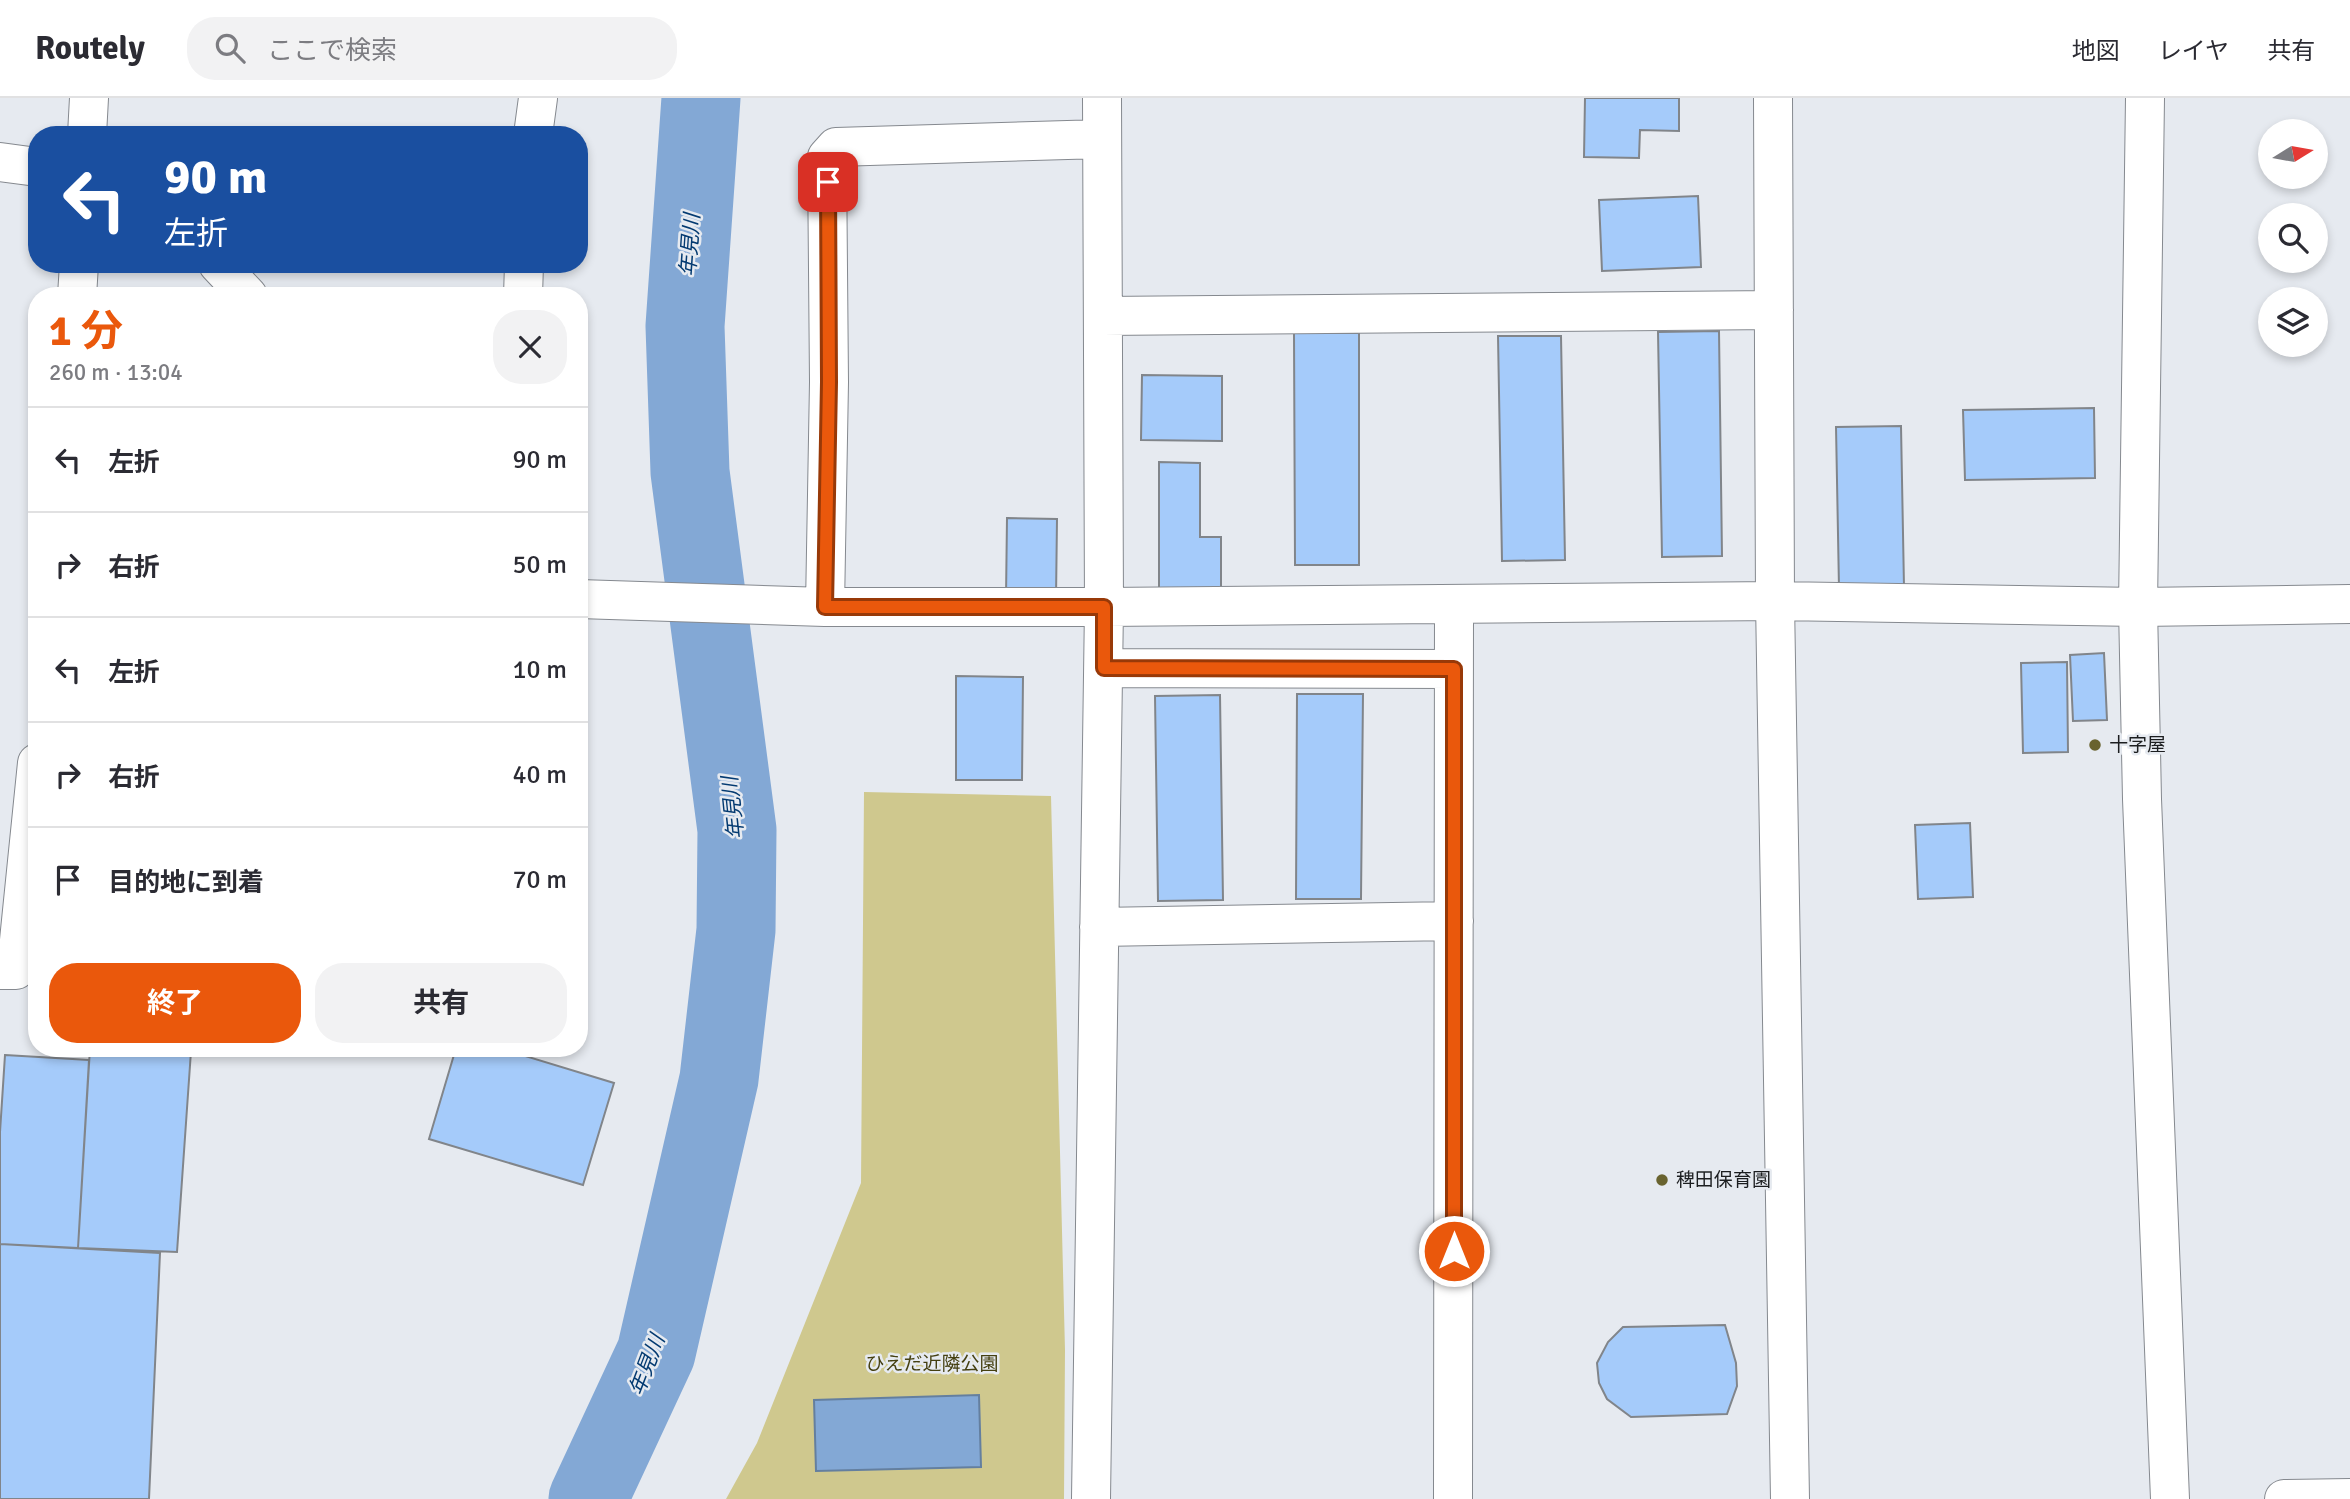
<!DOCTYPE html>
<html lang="ja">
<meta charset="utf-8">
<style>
:root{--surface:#fff;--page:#f2f2f3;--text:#2b2b33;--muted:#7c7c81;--line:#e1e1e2;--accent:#ea580c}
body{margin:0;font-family:Signika,"Noto Sans JP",sans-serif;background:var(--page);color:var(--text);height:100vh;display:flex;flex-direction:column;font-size:26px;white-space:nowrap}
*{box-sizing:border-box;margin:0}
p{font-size:23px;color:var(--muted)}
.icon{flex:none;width:38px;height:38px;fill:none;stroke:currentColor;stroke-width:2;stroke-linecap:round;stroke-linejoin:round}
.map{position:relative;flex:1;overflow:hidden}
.details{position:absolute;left:28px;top:189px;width:560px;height:770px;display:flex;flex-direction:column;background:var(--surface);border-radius:28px;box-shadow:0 4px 10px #0003}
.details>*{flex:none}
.top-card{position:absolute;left:28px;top:28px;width:560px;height:147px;border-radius:28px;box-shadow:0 4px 10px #0003;background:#1a4fa0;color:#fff;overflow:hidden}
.needle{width:46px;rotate:79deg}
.buttons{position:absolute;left:2258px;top:21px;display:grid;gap:14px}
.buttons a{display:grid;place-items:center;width:70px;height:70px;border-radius:50%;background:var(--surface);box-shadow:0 4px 10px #0003;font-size:35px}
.pin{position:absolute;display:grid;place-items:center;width:60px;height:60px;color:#fff;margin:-30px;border-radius:14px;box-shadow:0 4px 10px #0006}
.me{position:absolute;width:77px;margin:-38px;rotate:0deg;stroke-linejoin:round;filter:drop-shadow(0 0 5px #0008)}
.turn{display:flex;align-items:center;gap:24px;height:147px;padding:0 21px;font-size:32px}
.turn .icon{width:91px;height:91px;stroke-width:2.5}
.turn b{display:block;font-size:49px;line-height:60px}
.round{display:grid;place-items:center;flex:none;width:74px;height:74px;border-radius:28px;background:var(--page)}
.head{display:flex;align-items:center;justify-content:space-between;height:119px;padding:0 21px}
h1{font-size:42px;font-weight:700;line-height:52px;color:var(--accent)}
.button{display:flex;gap:14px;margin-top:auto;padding:14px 21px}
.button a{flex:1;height:80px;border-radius:28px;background:var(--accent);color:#fff;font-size:28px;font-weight:700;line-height:80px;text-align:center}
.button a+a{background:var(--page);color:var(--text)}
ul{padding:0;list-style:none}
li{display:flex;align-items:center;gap:21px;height:105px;padding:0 21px;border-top:2px solid var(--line)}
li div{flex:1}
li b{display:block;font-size:26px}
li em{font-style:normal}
header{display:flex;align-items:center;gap:42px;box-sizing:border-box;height:98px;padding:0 35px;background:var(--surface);border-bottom:2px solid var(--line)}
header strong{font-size:33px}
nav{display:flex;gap:38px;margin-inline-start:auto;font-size:24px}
.search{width:490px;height:63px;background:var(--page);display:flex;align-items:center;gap:18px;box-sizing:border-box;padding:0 24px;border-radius:28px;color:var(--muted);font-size:26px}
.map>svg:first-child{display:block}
.green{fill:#cfc88e}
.water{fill:#83a8d5;stroke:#647f9f;stroke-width:2}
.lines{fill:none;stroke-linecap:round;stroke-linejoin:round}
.river{stroke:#83a8d5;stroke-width:79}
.building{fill:#a5cbfa;stroke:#81858a;stroke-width:2}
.minor-casing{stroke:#85898f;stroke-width:40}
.minor{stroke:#fff;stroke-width:38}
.route-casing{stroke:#983908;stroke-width:18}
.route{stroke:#ea580c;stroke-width:12}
.poi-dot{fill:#69632f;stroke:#e6eaf0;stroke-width:2.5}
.labels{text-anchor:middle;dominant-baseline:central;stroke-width:5;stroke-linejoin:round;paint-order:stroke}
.poi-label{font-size:19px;fill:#1c1e20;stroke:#e6eaf0;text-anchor:start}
.park-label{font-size:19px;fill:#443f10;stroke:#e6eaf0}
.water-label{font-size:21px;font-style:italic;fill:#033a71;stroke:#e6eaf0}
</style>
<header>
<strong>Routely</strong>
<div class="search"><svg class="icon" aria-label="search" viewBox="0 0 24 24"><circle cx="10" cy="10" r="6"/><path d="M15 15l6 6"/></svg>ここで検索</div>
<nav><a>地図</a><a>レイヤ</a><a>共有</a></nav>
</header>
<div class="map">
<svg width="2350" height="1401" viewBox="0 0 2350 1401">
<rect width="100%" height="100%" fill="#e6eaf0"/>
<path class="green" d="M864,694L1051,698L1065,1252L1064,1401H726L757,1345L861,1085Z"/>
<path class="water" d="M979,1297L981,1369L816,1373L814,1302Z"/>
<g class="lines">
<path class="river" d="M588,1401L656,1255L719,981L736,832L737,732L690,374L685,228L701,0"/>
</g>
<path class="building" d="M1585,0H1679V33L1640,32L1639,60L1584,59Z
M1698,98L1701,169L1602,173L1599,102Z
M1719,233L1722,458L1662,459L1658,234Z
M1294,235H1359V467H1295Z
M1498,238H1561L1565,462L1502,463Z
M1142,277L1222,278V343L1141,342Z
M2094,310L2095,380L1965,382L1963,312Z
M1901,328L1904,489L1839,490L1836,329Z
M1159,364L1200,365V439H1221V497H1159Z
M1007,420L1057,421L1056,500L1006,499Z
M2104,555L2107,622L2073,623L2070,557Z
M2067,564L2068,654L2023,655L2021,565Z
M956,578L1023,579L1022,682H956Z
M1297,596H1363L1361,801H1296Z
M1220,597L1223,802L1158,803L1155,598Z
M1970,725L1973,799L1918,801L1915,727Z
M90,950L191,953L177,1154L78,1150Z
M456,950H499L614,985L583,1087L429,1041Z
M5,957L89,962L78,1150L0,1146V1034Z
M0,1146L160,1155L149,1401H0Z
M1725,1227L1736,1265L1737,1288L1727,1316L1631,1319L1607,1301L1599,1285L1597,1265L1608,1244L1623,1229Z"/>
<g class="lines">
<defs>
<path id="minor" d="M1773,0L1775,503L1790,1401
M2145,0L2138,509L2142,701L2170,1401
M87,37L89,0
M533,37L538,0
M0,64L37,69
M218,166L248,198
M77,198L79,166
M523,198L524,166
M1103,218L1774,212
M579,501L825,509H1104L1775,503L2138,509L2350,506
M825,509L829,284L827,59L836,49L1102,41
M1104,570L1454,571
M1099,829L1454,823
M0,872H16L37,665
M1091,1401L1104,509L1102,0
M1453,1401L1454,507
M2284,1401L2350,1400"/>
</defs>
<use href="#minor" class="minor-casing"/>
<use href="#minor" class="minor"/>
</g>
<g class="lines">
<defs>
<path id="route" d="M828,84L829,284L825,509H1104V570L1454,571V1153"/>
</defs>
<use href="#route" class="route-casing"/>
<use href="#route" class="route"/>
</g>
<g class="poi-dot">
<circle cx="2095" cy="647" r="7"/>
<circle cx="1662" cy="1082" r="7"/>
</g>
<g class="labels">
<g class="poi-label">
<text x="2109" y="647">十字屋</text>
<text x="1676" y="1082">稗田保育園</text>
</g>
<g class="park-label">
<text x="932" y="1266">ひえだ近隣公園</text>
</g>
<g class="water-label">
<text transform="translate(690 147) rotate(-86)">年見川</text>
<text transform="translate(733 710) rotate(-96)">年見川</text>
<text transform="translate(647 1267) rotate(-69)">年見川</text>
</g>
</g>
</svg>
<div class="buttons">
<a><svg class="needle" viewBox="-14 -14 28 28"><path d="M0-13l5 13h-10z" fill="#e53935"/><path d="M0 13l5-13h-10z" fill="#7c7c81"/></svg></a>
<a><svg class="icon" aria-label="search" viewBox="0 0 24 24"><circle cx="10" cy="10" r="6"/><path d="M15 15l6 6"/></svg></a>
<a><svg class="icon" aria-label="layers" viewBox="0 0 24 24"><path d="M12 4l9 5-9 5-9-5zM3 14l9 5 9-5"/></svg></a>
</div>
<div class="pin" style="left:828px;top:84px;background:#d93025"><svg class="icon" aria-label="arrive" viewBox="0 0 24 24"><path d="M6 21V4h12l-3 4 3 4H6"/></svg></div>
<svg class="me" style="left:1454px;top:1153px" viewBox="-20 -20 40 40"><circle r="17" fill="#ea580c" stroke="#fff" stroke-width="3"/><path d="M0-11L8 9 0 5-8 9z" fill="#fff"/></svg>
<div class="top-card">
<div class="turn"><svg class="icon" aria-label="left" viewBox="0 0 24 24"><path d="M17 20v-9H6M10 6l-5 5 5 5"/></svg><div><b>90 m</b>左折</div></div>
</div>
<section class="details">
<div class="head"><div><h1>1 分</h1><p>260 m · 13:04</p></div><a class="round"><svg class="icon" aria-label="close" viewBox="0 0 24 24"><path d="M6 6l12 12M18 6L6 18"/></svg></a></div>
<ul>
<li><svg class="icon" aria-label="left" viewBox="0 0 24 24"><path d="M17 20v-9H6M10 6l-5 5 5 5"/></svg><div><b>左折</b></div><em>90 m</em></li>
<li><svg class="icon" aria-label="right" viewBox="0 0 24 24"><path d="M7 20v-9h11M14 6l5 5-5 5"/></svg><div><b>右折</b></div><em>50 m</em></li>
<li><svg class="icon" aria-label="left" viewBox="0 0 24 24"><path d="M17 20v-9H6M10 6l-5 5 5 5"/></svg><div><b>左折</b></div><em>10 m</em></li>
<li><svg class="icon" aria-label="right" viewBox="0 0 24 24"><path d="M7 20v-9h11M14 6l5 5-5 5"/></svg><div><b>右折</b></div><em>40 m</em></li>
<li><svg class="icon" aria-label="arrive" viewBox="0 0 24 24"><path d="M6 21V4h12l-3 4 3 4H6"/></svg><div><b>目的地に到着</b></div><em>70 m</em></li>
</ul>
<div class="button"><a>終了</a><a>共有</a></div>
</section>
</div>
